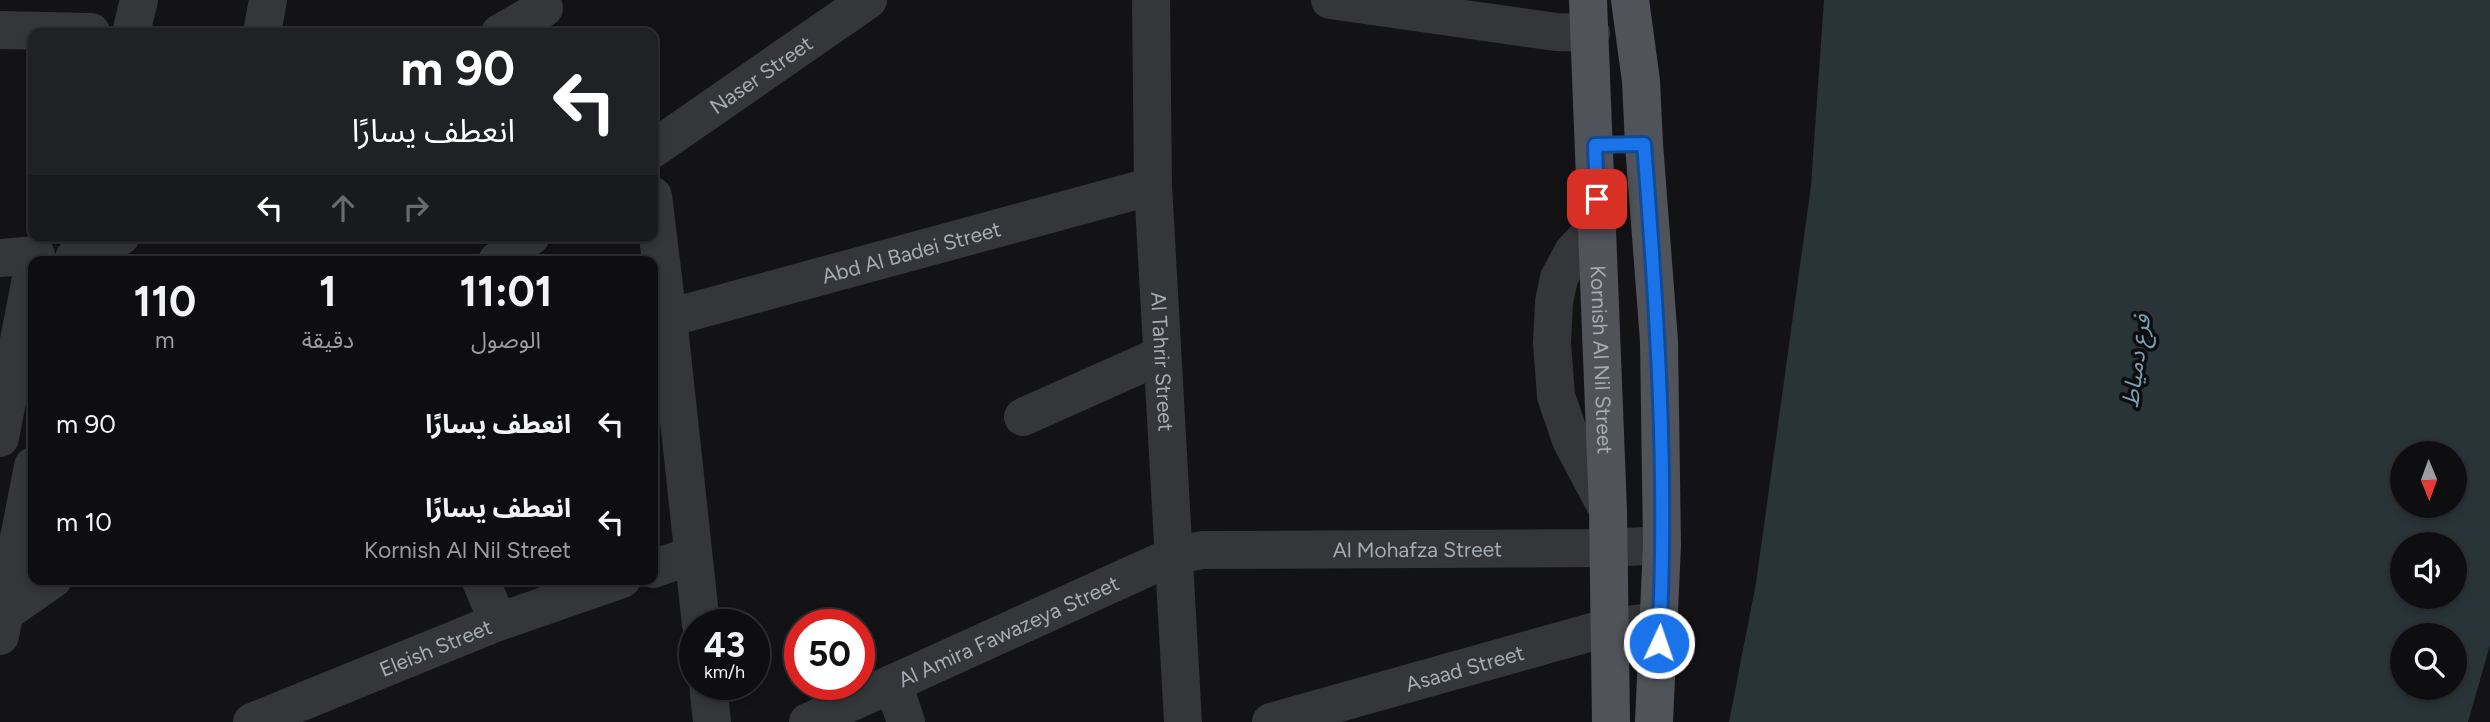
<!DOCTYPE html>
<html lang="ar">
<meta charset="utf-8">
<style>
:root{--surface:#0e0e10;--page:#171719;--text:#f1f3f6;--muted:#9b9c9f;--line:#2e2e30}
body{margin:0;font-family:Figtree,"Noto Sans Arabic",sans-serif;background:var(--page);color:var(--text);direction:rtl;height:100vh;display:flex;flex-direction:column;font-size:26px;white-space:nowrap}
*{box-sizing:border-box;margin:0}
p{font-size:23px;color:var(--muted)}
.icon{flex:none;width:38px;height:38px;fill:none;stroke:currentColor;stroke-width:2;stroke-linecap:round;stroke-linejoin:round}
.map{position:relative;flex:1;overflow:hidden;direction:ltr}
.sheet{position:absolute;left:28px;top:256px;width:630px;height:329px;display:flex;flex-direction:column;background:var(--surface);border-radius:14px;box-shadow:0 4px 10px #0003,0 0 0 2px var(--line);direction:rtl}
.sheet>*{flex:none}
.guide{position:absolute;left:28px;top:28px;width:630px;height:214px;border-radius:14px;box-shadow:0 4px 10px #0003,0 0 0 2px var(--line);direction:rtl;background:#202124;color:#fff;overflow:hidden}
.needle{width:46px;rotate:179deg}
.buttons{position:absolute;left:2390px;top:441px;display:grid;gap:14px}
.buttons a{display:grid;place-items:center;width:77px;height:77px;border-radius:50%;background:var(--surface);box-shadow:0 4px 10px #0003,0 0 0 2px var(--line);font-size:35px}
.speed{position:absolute;left:679px;top:609px;display:flex;gap:14px;font-size:35px;font-weight:700;text-align:center}
.speed>*{display:grid;place-content:center;width:91px;height:91px;border-radius:50%;background:var(--surface);box-shadow:0 4px 10px #0003,0 0 0 2px var(--line);line-height:1}
.speed small{font-size:18px;font-weight:400}
.speed .limit{border:10px solid #d22;background:#fff;color:#111}
.pin{position:absolute;display:grid;place-items:center;width:60px;height:60px;color:#fff;margin:-30px;border-radius:14px;box-shadow:0 4px 10px #0006}
.me{position:absolute;width:77px;margin:-38px;rotate:3deg;stroke-linejoin:round;filter:drop-shadow(0 0 5px #0008)}
.turn{display:flex;align-items:center;gap:24px;height:147px;padding:0 28px;font-size:32px}
.turn .icon{width:91px;height:91px;stroke-width:2.5}
.turn b{display:block;font-size:49px;line-height:60px}
.lanes{display:flex;align-items:center;height:66px;padding:0 28px;background:#0003;justify-content:center;gap:35px;direction:ltr}
.lanes .off{opacity:.35}
.eta{display:flex;justify-content:space-evenly;align-items:center;height:119px;text-align:center}
.eta b{font-size:42px;font-weight:700;line-height:49px}
ul{padding:0;list-style:none}
li{display:flex;align-items:center;gap:21px;height:98px;padding:0 28px}
li div{flex:1}
li b{display:block;font-size:26px}
li em{font-style:normal}
.map>svg:first-child{display:block}
.water{fill:#293439;fill-rule:evenodd}
.lines{fill:none;stroke-linecap:round;stroke-linejoin:round}
.minor{stroke:#34363a;stroke-width:38}
.major{stroke:#505359;stroke-width:38}
.route-casing{stroke:#114b97;stroke-width:18}
.route{stroke:#1a73e8;stroke-width:12}
.labels{text-anchor:middle;dominant-baseline:central;stroke-width:7;stroke-linejoin:round;paint-order:stroke}
.street-label{font-size:21px;fill:#a4acb6;stroke:#0e0e10}
.water-label{font-size:23px;font-style:italic;fill:#79a0b2;stroke:#0e0e10}
</style>
<div class="map">
<svg width="2490" height="722" viewBox="0 0 2490 722">
<rect width="100%" height="100%" fill="#131315"/>
<path class="water" d="M1824,0H2490V645L2468,722H1729L1756,583L1811,186ZM2403,453H2455V506H2403ZM2403,544H2455V597H2403ZM2403,635H2455V688H2403Z"/>
<g class="lines">
<g class="minor">
<path id="s1" d="M1151,0L1153,186L1183,722"/>
<path d="M1330,0L1556,32L1591,33"/>
<path d="M0,30L91,32"/>
<path d="M131,33L139,0"/>
<path d="M262,33L268,0"/>
<path d="M500,33L544,8"/>
<path id="s2" d="M653,149L868,0"/>
<path d="M653,196L668,318L701,625"/>
<path d="M1598,226L1573,252L1559,278L1554,302L1552,343L1556,396L1571,440L1608,510"/>
<path d="M0,258L36,255"/>
<path d="M74,258L121,236"/>
<path d="M497,261L531,236"/>
<path id="s3" d="M668,318L1153,186"/>
<path d="M1023,417L1162,355"/>
<path d="M0,438L33,268"/>
<path d="M653,569L693,555"/>
<path d="M480,579L498,622"/>
<path d="M0,616L53,579"/>
<path d="M0,636L33,466"/>
<path d="M893,683L906,722"/>
<path d="M708,684L712,722"/>
<path id="s4" d="M252,722L498,622L622,579"/>
<path id="s5" d="M808,722L1173,556L1202,550L1608,548L1662,545"/>
<path id="s6" d="M1271,722L1610,627L1660,621"/>
</g>
<g class="major">
<path id="s7" d="M1588,0L1608,510L1611,722"/>
<path d="M1630,0L1641,81L1644,144L1659,341L1662,545L1654,722"/>
</g>
</g>
<g class="lines">
<defs>
<path id="route" d="M1597,199L1595,145L1644,144C1657,310 1668,477 1659,643"/>
</defs>
<use href="#route" class="route-casing"/>
<use href="#route" class="route"/>
</g>
<g class="labels">
<g class="street-label">
<text stroke="none"><textPath href="#s2" startOffset="131">Naser Street</textPath></text>
<text stroke="none"><textPath href="#s3" startOffset="252">Abd Al Badei Street</textPath></text>
<text stroke="none"><textPath href="#s1" startOffset="362">Al Tahrir Street</textPath></text>
<text stroke="none"><textPath href="#s7" startOffset="360">Kornish Al Nil Street</textPath></text>
<text stroke="none"><textPath href="#s5" startOffset="646">Al Mohafza Street</textPath></text>
<text stroke="none"><textPath href="#s5" startOffset="220">Al Amira Fawazeya Street</textPath></text>
<text stroke="none"><textPath href="#s4" startOffset="198">Eleish Street</textPath></text>
<text stroke="none"><textPath href="#s6" startOffset="201">Asaad Street</textPath></text>
</g>
<g class="water-label">
<text transform="translate(2136 361) rotate(-82)">فرع دمياط</text>
</g>
</g>
</svg>
<div class="buttons">
<a><svg class="needle" viewBox="-14 -14 28 28"><path d="M0-13l5 13h-10z" fill="#e53935"/><path d="M0 13l5-13h-10z" fill="#9b9c9f"/></svg></a>
<a><svg class="icon" aria-label="sound" viewBox="0 0 24 24"><path d="M4 9h4l5-4v14l-5-4H4zM17 9q2 3 0 6"/></svg></a>
<a><svg class="icon" aria-label="search" viewBox="0 0 24 24"><circle cx="10" cy="10" r="6"/><path d="M15 15l6 6"/></svg></a>
</div>
<div class="speed"><div>43<small>km/h</small></div><div class="limit">50</div></div>
<div class="pin" style="left:1597px;top:199px;background:#d93025"><svg class="icon" aria-label="arrive" viewBox="0 0 24 24"><path d="M6 21V4h12l-3 4 3 4H6"/></svg></div>
<svg class="me" style="left:1659px;top:643px" viewBox="-20 -20 40 40"><circle r="17" fill="#1a73e8" stroke="#fff" stroke-width="3"/><path d="M0-11L8 9 0 5-8 9z" fill="#fff"/></svg>
<div class="guide">
<div class="turn"><svg class="icon" aria-label="left" viewBox="0 0 24 24"><path d="M17 20v-9H6M10 6l-5 5 5 5"/></svg><div><b>90 m</b>انعطف يسارًا</div></div>
<div class="lanes"><svg class="icon" aria-label="left" viewBox="0 0 24 24"><path d="M17 20v-9H6M10 6l-5 5 5 5"/></svg><svg class="icon off" aria-label="ahead" viewBox="0 0 24 24"><path d="M12 20V5M6 11l6-6 6 6"/></svg><svg class="icon off" aria-label="right" viewBox="0 0 24 24"><path d="M7 20v-9h11M14 6l5 5-5 5"/></svg></div>
</div>
<section class="sheet">
<div class="eta">
<div><b>11:01</b><p>الوصول</p></div>
<div><b>1</b><p>دقيقة</p></div>
<div><b>110</b><p>m</p></div>
</div>
<ul>
<li><svg class="icon" aria-label="left" viewBox="0 0 24 24"><path d="M17 20v-9H6M10 6l-5 5 5 5"/></svg><div><b>انعطف يسارًا</b></div><em>90 m</em></li>
<li><svg class="icon" aria-label="left" viewBox="0 0 24 24"><path d="M17 20v-9H6M10 6l-5 5 5 5"/></svg><div><b>انعطف يسارًا</b><p>Kornish Al Nil Street</p></div><em>10 m</em></li>
</ul>
</section>
</div>
